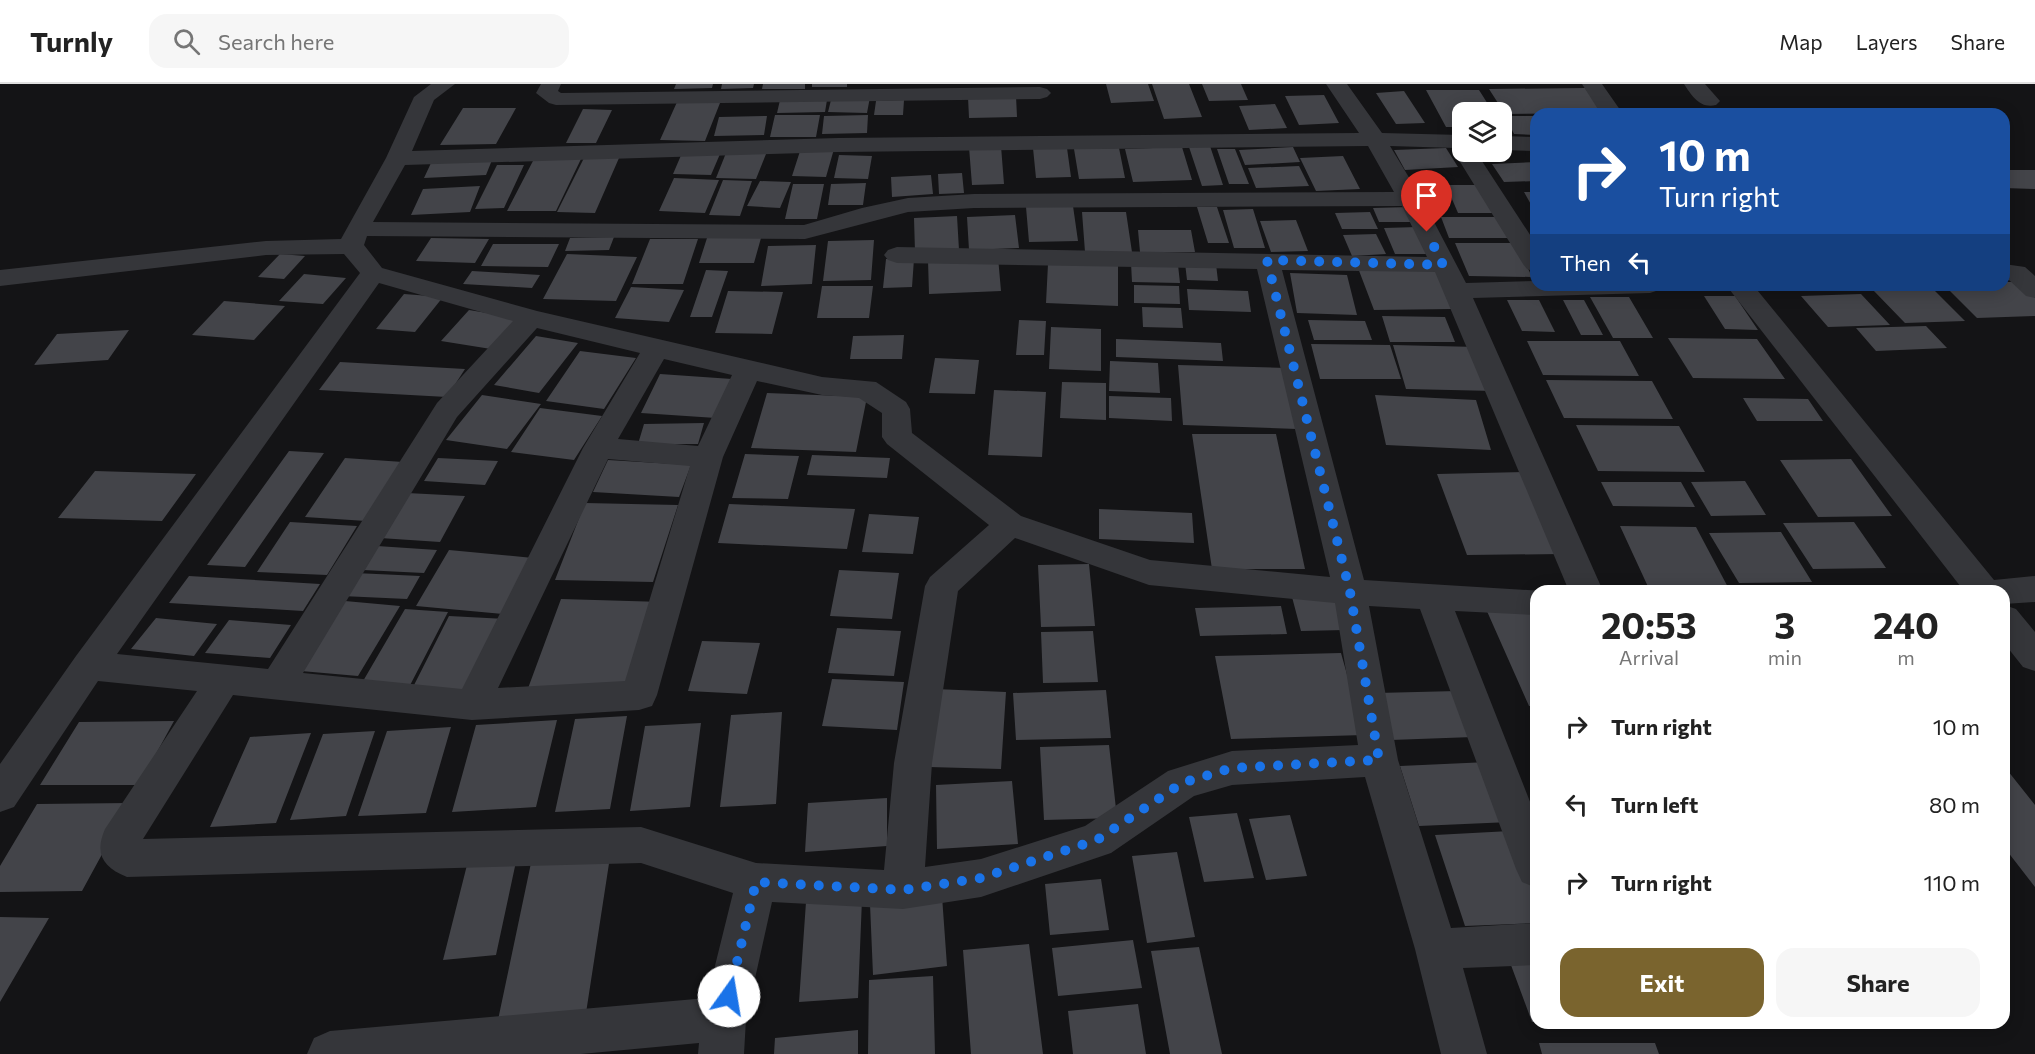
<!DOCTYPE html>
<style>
:root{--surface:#fff;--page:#f6f6f6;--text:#222;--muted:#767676;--line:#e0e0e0;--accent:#7a642e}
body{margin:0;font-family:Commissioner,sans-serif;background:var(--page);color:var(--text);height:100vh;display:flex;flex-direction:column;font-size:22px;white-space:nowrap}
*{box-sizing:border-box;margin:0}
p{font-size:20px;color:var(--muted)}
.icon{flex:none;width:33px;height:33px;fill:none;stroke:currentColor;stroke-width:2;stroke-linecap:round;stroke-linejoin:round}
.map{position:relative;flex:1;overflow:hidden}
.details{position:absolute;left:1530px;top:501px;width:480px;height:444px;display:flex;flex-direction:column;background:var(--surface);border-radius:18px;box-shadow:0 3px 15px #0003}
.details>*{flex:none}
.guide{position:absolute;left:1530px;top:24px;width:480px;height:183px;border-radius:18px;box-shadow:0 3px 15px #0003;background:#1a4fa0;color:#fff;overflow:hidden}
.fabs{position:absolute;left:1452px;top:18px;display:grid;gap:12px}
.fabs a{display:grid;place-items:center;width:60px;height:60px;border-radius:12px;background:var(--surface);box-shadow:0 3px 15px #0003;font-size:30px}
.pin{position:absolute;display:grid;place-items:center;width:51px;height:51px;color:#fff;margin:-62px -26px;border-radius:50% 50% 50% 0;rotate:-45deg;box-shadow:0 0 6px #0007}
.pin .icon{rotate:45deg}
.me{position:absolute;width:66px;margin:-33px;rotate:13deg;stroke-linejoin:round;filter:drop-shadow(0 0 4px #0008)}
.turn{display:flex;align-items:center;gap:21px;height:126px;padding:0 30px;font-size:27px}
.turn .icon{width:78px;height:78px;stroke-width:2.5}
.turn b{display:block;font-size:42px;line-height:51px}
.then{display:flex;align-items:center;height:57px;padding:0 30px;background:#0003;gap:12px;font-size:22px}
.eta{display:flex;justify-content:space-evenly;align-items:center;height:102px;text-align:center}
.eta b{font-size:36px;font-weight:700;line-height:42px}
.primary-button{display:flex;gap:12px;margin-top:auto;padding:12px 30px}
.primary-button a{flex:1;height:69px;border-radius:18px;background:var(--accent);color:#fff;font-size:24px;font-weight:700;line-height:69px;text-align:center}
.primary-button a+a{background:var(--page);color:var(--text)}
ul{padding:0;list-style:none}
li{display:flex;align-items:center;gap:18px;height:78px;padding:0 30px}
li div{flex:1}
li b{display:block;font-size:22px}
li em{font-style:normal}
header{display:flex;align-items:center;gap:36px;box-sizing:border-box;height:84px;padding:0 30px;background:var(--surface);border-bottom:2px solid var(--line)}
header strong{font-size:28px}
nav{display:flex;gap:33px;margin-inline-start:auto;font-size:21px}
.search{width:420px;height:54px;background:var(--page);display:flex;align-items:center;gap:15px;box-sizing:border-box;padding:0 21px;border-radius:18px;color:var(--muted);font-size:22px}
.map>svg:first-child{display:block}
.building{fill:#434449}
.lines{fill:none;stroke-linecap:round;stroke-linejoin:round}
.minor{fill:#35363a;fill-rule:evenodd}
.route{stroke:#1a73e8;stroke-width:10;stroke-dasharray:0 18}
</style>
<header>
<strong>Turnly</strong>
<div class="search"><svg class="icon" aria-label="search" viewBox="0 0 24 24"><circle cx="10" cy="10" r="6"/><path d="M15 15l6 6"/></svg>Search here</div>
<nav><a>Map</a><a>Layers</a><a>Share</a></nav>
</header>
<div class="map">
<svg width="2035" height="970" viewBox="0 0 2035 970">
<rect width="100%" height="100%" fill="#141416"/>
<path class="building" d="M676,0H713L712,4L674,5Z
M722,0H754L753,4L721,5Z
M763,0H805V5H762Z
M812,0H847V3H812Z
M1106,0H1148L1154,17L1111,19Z
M1152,0H1189L1202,33L1164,35Z
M1202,0H1241L1248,16L1209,17Z
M1585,4L1603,29L1505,30L1489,5Z
M1426,6H1479L1493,28H1462V43H1446Z
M1404,7L1425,39L1396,40L1376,9Z
M1324,11L1339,39L1299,41L1285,12Z
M832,12L870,13L867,29L828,28Z
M1016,12L1017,33L969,34L968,13Z
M780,16H827L825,28L777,29Z
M904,16L903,31H874L876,17Z
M677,18L720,19L705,57L660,56Z
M1275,20L1287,44L1249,46L1239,22Z
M463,24H516L496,60L440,61Z
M583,25L612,26L596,59H566Z
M775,31H820L816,53H770Z
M868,31L867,49L822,50L824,32Z
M767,32L764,51L714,52L719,33Z
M1505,32H1536V51L1514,50Z
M1001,62L1004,100L972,101L969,63Z
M1210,62L1223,101L1202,102L1189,63Z
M1182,63L1192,96L1133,98L1125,65Z
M1293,63L1300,78L1245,81L1239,66Z
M801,64L834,65L826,93L792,92Z
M1033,64H1067L1071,93L1036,94Z
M1119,64L1125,94L1079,95L1074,65Z
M1446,64L1458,83L1405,86L1394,66Z
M1217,65H1235L1249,100H1229Z
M682,69L720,70L711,91L673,90Z
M726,69L766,70L756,95L716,94Z
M839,71L872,72L868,95L834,94Z
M1343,72L1360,105L1316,107L1300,74Z
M584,74H619L595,129L557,128Z
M534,75H581L556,127H507Z
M492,76L486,91L424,94L431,79Z
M1536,78V97L1504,98L1492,80Z
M497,81H524L504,124L475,125Z
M1299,82L1309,102L1256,104L1248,84Z
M2004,86H2035V105L2004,104Z
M962,89L964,109L939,110L938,90Z
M931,91L933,110L892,113L891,93Z
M674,94L719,96L705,129L659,127Z
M723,96L752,97L740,132L709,131Z
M760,97L791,98L780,124L747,122Z
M866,99L863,121H828L831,100Z
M793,100H824L817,135H785Z
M1446,101H1481L1494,129H1458Z
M480,102L470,128L411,131L423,105Z
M1524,108H1536V124H1533Z
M1073,122L1078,157L1029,158L1026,123Z
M1197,123H1217L1229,159H1208Z
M1409,123L1415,138H1379L1373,124Z
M1253,125L1265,164H1234L1223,126Z
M1082,128H1126L1132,168H1085Z
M1370,128L1378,145H1342L1335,129Z
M1015,131L1019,164L969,166L967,133Z
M957,132L959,166L915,168L914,134Z
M1441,133H1502L1513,154H1449Z
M1296,136L1308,167L1271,168L1260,137Z
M1418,143L1430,170H1395L1384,144Z
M1138,146H1191L1195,168H1140Z
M1376,150L1386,170L1352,172L1343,151Z
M614,153L609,166L565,167L570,154Z
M431,154L489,155L475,179L416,177Z
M707,154H761L754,179H699Z
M650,155H698L683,200H632Z
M874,156L871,196L823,197L828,157Z
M1455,159H1516L1532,193L1469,192Z
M493,160H559L548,183L481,182Z
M816,161L812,200L761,202L768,162Z
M280,170L305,172L284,195L258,193Z
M567,170L637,173L616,217L543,215Z
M998,173L1001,207L929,210L928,176Z
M886,175H914L912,203L883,204Z
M1131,179L1178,181L1180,199L1132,198Z
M1185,179L1216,180L1218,197L1187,196Z
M1048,180L1118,182V222L1046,219Z
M1434,183L1452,225L1374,226L1358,184Z
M706,186L728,187L712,233H690Z
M472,187L540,191L532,204L463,200Z
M1290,189L1347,191L1357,231L1297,229Z
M304,190L346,194L323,220L279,217Z
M2004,198H2018L2035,214V232L1977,234L1944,201H2004Z
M1134,201L1179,202L1180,220L1134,219Z
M822,202H873L869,234H817Z
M631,203L684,206L669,238L615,234Z
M1932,204L1965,237L1905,239L1873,206Z
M1187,205L1248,207L1251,228L1189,226Z
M728,207L783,208L772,250L715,249Z
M404,210L443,213L415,248L376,245Z
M1861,210L1890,241L1828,243L1801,212Z
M1704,212H1735L1758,246L1725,245Z
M1590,213H1629L1653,254H1613Z
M1507,216H1539L1555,248L1522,247Z
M1563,216H1584L1603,251H1581Z
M224,217L285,222L254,256L192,251Z
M1142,223L1181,224L1183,244L1143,243Z
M469,226L518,234L491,265L441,257Z
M1382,232L1445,233L1455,258H1390Z
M1019,236L1046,237L1044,271H1016Z
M1308,236L1365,237L1372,256H1314Z
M1926,242L1947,264L1876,267L1856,244Z
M1051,243L1101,245V287L1049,285Z
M129,246L108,276L34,281L57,250Z
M904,251L902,275H850L853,252Z
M536,252L578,259L539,309L494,301Z
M1668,254L1757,255L1785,295L1693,294Z
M1116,255L1221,259L1223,277L1116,273Z
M1527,257H1620L1639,292L1543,291Z
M1311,260L1390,261L1401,295H1320Z
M1393,261L1478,263L1495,307L1406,305Z
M580,267L636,274L604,325L546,317Z
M935,274L979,276L975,310L929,309Z
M1110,277L1158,279L1160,309L1109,307Z
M340,278L465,285L447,313L319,306Z
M1178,281L1286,284L1297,345L1183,341Z
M660,290L732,295L716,334L641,329Z
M1546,296L1652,297L1673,335L1564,334Z
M1062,298L1106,299V336L1060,334Z
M994,306L1046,308L1042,373L988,371Z
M767,309L867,313L856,368L751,364Z
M482,311L541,320L507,365L446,356Z
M1375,311L1476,316L1491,366L1386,361Z
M1109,312L1171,314L1172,337L1109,334Z
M1743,314L1808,315L1823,337H1757Z
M540,324L602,332L574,376L511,368Z
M704,339L698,360H638L644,340Z
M1576,341L1679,342L1705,388L1598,387Z
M1192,350H1276L1305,485H1212Z
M289,367L324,369L245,483L207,481Z
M745,370L799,372L788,415L732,414Z
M812,371L890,374L887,394L807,391Z
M345,374L403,378L366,437L305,433Z
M438,374L498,377L485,401L424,397Z
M1851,375L1892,432L1818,433L1780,376Z
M608,376L691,381L679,413L593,408Z
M95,387L196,390L162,437L58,434Z
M1524,388L1561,470L1467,471L1437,390Z
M1745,397L1766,431L1711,432L1691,398Z
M1601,398H1681L1695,423L1613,422Z
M407,409L465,412L440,458L380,454Z
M585,419L678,421L653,498L555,496Z
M729,420L855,425L847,465L718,459Z
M1099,425L1192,429L1194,459L1099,455Z
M869,430L919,433L913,470L862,468Z
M290,438L357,442L327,491L257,488Z
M1854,438L1886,484L1813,485L1783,439Z
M1620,442L1696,443L1730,507H1650Z
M1781,448L1812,498L1739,499L1709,449Z
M377,462L437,466L424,489L363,486Z
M449,466L533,474L503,530L416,522Z
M1089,480L1095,542L1041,543L1038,481Z
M839,486L899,489L892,535L830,532Z
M355,489L420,492L407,515L342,512Z
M189,492L320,500L303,527L169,519Z
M1335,512L1345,546L1301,547L1292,513Z
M561,515L663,518L635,610L527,607Z
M345,517L400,522L358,592L301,587Z
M1281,522L1287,550L1200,552L1195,524Z
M1536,523V622H1529L1486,525Z
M405,525L448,528L406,609L359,604Z
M449,532L506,535L471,611L411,607Z
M156,534L217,540L194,572L131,565Z
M229,536L291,541L270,574L205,569Z
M837,544L901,547L894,592L828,589Z
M1093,547L1098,598L1043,599L1041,548Z
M702,557L760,559L747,610L688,607Z
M1341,569L1364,651L1231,655L1215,572Z
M832,595L904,598L897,646L822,642Z
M935,605L1006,608L1001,685L929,683Z
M1106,606L1111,654L1016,656L1013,609Z
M1457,607L1473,653L1391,656L1377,609Z
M782,628L776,720L720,723L731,631Z
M627,632L610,725L555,728L575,635Z
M557,636L536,723L452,728L476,641Z
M174,637L139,701H40L79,638Z
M701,639L690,723L630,727L645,642Z
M451,643L426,729L358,732L387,647Z
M375,647L346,732L290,736L323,650Z
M311,649L276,739L210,743L250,653Z
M1109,661L1117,734L1044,736L1040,663Z
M1488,678L1510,738L1419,742L1400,682Z
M2004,682L2035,721V803L2004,763Z
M1012,697L1018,760L937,765L936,701Z
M887,714V762L805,768L808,719Z
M130,719L82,807L0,808V782L37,720Z
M1237,729L1254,794L1204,798L1189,733Z
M1290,731L1307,792L1266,796L1249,735Z
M1510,747L1536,817V839L1465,842L1435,751Z
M1177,768L1195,853L1147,859L1132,772Z
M517,773L496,871L443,876L468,777Z
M610,773L586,929L498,936L531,779Z
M1101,795L1109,846L1050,851L1045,800Z
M942,812L947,882L873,891L870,820Z
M862,815L858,914L799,918L806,818Z
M0,833L49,834L0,918Z
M1133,856L1142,904L1058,912L1052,864Z
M1029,860L1043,970H971L963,866Z
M1199,863L1222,970H1170L1151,867Z
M1508,873H1536V938H1532Z
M933,892L935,970H868L869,896Z
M1138,920L1146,970H1073L1068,927Z
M858,946V970H774L775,954Z
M1539,959H1655L1659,970H1542Z"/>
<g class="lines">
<path class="minor" d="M431,0H455L434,16L412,67L838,54L1359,49L1326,0H1347L1382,49L1462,51V68H1476L1536,160V188L1527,185L1523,180L1454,68L1456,64L1390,62L1422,115L1466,199L1536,197V201H1663L1659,206L1650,209L1473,214L1603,507H1569L1435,188L1282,186L1364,496L1543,507H1536V531L1455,527L1536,733V804L1522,798L1516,785L1420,525L1369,522L1398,676L1451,844L1536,839V881L1463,884L1487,970H1441L1415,865L1365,693L1232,701L1194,712L1111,769L981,813L903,825L772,818L746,935L744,970H698L699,959L581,970H307L314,954L330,947L707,914L733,809L641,779L127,793C103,783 94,770 105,745L197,607L98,597L14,723L0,728V680L76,572L360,189L344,170L266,171L0,202V186L266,157L341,155L386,74L414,13ZM1368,62L1394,108L974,110L908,114L862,124L804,141L373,138L405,81L838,68ZM1402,122L1427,173L897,163L888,166L884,171L888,176L897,179L1257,185L1330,493L1150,476L1021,432L912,349L910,325L906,318L876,298L822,293L537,227L382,184L364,161L367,152L805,155L908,128L974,124ZM379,199L513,237L437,319L268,585L117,570ZM537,244L640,269L583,364L462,605L303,589L457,333ZM664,275L732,291L698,362L618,355ZM757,297L822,311L859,314L882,329V353L887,360L989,441L930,493L925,502L894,679L884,786L756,779L641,743L143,755L233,611L472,636L639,626L652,622L657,611L723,373ZM608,375L690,382L625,597L498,604ZM1015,454L1149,501L1335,519L1358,661L1232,667L1168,687L1085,742L981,775L925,783L932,679L958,507Z
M541,0H561L558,7L561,9L1040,3L1047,5L1051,9L1047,13L1040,15L556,21L549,19L536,9Z
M1582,0H1602L1623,30H1601Z
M1684,0H1705L1720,17L1716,21C1700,25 1692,12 1684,0Z
M1502,52L1536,53V67L1502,66Z
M2004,180L2025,183L2035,192V214L2026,212L2009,196H2004Z
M1726,201H1753L1994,496L2035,492V518L2004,520V507H1964Z
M2004,521L2016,525L2035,548V587L2023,583L2004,559Z"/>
</g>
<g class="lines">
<path class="route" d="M729,912L756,798L903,806L981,794L1097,756L1182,699L1232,684L1379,676L1350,508L1267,176L1443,181L1427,148"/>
</g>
</svg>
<div class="fabs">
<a><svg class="icon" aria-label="layers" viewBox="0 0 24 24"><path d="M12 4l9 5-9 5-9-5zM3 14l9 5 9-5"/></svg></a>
</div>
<div class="pin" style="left:1427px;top:148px;background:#d93025"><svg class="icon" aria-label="arrive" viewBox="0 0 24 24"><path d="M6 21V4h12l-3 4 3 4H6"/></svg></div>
<svg class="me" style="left:729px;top:912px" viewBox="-20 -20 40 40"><circle r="19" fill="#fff"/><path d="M0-13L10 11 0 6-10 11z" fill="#1a73e8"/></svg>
<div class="guide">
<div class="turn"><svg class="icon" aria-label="right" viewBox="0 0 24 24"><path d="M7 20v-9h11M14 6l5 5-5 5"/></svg><div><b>10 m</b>Turn right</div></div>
<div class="then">Then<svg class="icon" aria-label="left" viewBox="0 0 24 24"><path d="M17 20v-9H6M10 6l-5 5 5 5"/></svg></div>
</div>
<section class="details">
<div class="eta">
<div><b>20:53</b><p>Arrival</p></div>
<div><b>3</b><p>min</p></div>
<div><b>240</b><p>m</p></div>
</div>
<ul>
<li><svg class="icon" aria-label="right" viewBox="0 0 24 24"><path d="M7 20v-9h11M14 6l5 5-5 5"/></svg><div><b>Turn right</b></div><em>10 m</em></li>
<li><svg class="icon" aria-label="left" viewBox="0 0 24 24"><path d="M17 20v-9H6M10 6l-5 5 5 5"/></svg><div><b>Turn left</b></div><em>80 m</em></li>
<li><svg class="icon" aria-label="right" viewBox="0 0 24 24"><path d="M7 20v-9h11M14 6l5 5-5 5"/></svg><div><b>Turn right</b></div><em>110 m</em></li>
</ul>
<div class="primary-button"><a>Exit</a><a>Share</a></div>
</section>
</div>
